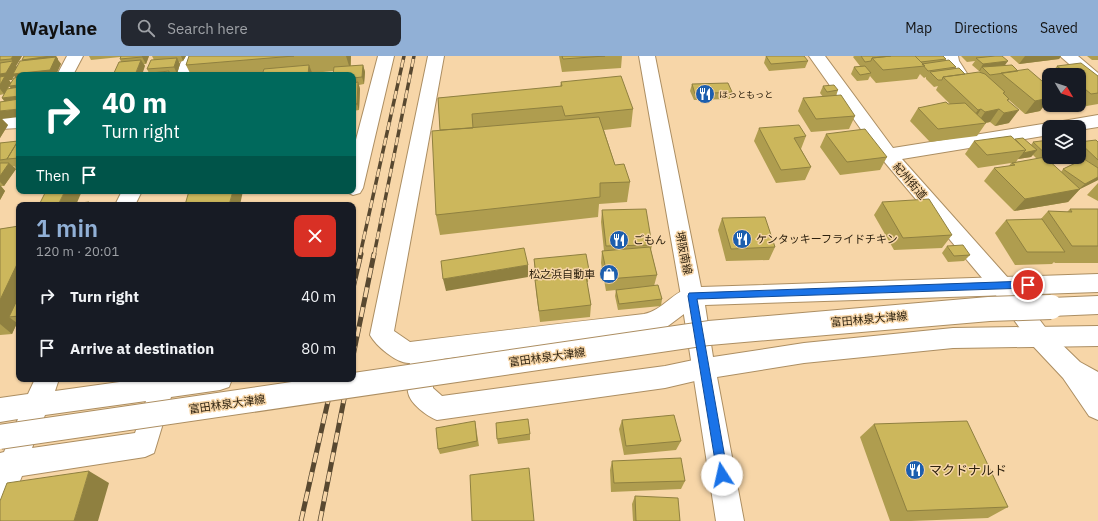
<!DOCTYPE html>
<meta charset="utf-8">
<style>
:root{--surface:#171b24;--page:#242831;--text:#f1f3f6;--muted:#9ea1a6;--accent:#91b0d6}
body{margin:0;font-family:"IBM Plex Sans","Noto Sans JP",sans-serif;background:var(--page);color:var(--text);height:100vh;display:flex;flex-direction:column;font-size:15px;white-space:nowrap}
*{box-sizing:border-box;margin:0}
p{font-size:13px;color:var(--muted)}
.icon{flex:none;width:22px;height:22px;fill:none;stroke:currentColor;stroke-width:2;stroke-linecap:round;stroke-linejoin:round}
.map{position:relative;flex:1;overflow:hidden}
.details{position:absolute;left:16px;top:146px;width:340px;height:180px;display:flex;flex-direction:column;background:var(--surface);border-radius:8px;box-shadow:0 1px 3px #0004}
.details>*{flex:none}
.guide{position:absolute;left:16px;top:16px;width:340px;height:122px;border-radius:8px;box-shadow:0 1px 3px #0004;background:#00695c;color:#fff;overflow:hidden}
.needle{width:26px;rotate:129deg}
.controls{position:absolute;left:1042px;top:12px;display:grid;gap:8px}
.controls a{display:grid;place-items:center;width:44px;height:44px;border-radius:8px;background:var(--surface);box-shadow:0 1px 3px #0004;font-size:20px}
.pin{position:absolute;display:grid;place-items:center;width:34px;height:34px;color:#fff;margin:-17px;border:2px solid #fff;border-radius:50%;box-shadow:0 1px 4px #0007}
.me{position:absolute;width:44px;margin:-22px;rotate:350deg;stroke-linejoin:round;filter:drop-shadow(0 0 3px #0008)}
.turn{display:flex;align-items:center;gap:14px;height:84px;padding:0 20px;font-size:18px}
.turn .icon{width:52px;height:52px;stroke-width:2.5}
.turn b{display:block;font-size:28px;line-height:34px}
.then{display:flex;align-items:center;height:38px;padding:0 20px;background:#0003;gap:8px;font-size:15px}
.round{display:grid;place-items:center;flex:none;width:42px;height:42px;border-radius:8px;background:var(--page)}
.summary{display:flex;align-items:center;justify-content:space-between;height:68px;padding:0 20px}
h1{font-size:24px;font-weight:600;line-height:30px;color:var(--accent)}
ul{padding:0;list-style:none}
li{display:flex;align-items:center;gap:12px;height:52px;padding:0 20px}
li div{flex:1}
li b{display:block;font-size:15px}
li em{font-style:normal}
header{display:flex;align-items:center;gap:24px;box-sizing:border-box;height:56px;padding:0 20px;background:var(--accent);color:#111}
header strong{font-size:19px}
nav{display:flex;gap:22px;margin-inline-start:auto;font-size:14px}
.search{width:280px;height:36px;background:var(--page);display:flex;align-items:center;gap:10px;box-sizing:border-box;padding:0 14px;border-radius:8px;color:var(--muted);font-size:15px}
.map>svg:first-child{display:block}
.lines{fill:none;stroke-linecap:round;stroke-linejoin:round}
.minor-casing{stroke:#ac8e62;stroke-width:2}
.major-casing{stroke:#ac8e62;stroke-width:2}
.minor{fill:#fff;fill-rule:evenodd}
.major{fill:#fff;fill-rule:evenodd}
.rail-far1-casing{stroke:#584830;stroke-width:3.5}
.rail-casing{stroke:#584830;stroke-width:5}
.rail-far1{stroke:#f7d6a8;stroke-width:2.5;stroke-dasharray:8;stroke-linecap:butt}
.rail{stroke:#f7d6a8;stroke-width:3.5;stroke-dasharray:10;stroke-linecap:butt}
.major-bridge-casing{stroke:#ac8e62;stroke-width:26;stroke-linecap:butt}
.major-bridge{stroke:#fff;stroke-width:24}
.wall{fill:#af9d4f;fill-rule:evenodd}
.shaded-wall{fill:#8f8040}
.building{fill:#ccb75c;stroke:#8f8040}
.route{fill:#1a73e8;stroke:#114b97}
.labels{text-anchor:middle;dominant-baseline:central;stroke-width:3;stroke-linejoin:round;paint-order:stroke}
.far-poi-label{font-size:9px;fill:#2d210f;stroke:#f7d6a8;text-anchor:start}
.street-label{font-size:11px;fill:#2d210f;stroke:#f7d6a8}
.poi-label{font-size:11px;fill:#2d210f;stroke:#f7d6a8;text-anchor:start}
.near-poi-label{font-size:13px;fill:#2d210f;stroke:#f7d6a8;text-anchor:start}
</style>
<header>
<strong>Waylane</strong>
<div class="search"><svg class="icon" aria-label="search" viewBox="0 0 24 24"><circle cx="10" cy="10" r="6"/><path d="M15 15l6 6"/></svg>Search here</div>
<nav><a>Map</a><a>Directions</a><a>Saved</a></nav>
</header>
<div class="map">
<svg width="1098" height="465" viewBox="0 0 1098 465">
<rect width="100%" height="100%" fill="#f7d6a8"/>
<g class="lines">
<defs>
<path id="minor" d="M67,0H83L73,19H57Z
M184,0H200L191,19H175Z
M378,0H394L363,132L360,137L353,139L345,135H353V95Z
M428,0H444L394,275L410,286C488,276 566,267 644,258C665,255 678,226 700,234L703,240L700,246L664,273L656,276L443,303L434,309L433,332L442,340L665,310L703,302L712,305L715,313L712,321L665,332L437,364C427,360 410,348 408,336C406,327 409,316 410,307C397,308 376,290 370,279Z
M809,0H825L893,92L1049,67L1055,69L1063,65L1098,59V71L1079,74V71H1049V79L902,103L1009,223L1048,275L1080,306L1098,316V364L1089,360L1063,322L1032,289L993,235L882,103Z
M942,0H958L959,5L968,19L966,22L960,24L954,22L943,5Z
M1060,0H1078L1098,17V30L1092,28Z
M19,60V72L0,73V61Z
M122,135H142L135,149H115Z
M35,323H59L55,335L141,323H232L229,331L220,334L171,341L154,397L145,401L22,420L10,450L0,454V397L4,396L18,363L0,366V342L28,338ZM146,345L135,377L32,392L45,359Z"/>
<path id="major" d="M639,0H655L701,231L1098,218V236L705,249L713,301L804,287L953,272L1098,270V290L953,292L804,307L717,321L744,465H716L681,240Z
M1098,240V258L1051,260L1043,258L1040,251L1043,244L1051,242Z"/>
</defs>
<use href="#minor" class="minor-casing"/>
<use href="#major" class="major-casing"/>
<use href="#minor" class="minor"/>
<use href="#major" class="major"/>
<defs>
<path id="rail-far1" d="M360,199L404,0
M374,199L414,0"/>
<path id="rail" d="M353,232L361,198
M353,300L374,198
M301,465L333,323
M320,465L348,323"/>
</defs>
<use href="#rail-far1" class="rail-far1-casing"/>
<use href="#rail" class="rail-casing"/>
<use href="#rail-far1" class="rail-far1"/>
<use href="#rail" class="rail"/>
<defs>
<path id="major-bridge" d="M0,381L709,277L989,253L1051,251"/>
</defs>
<use href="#major-bridge" class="major-bridge-casing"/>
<use href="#major-bridge" class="major-bridge"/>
</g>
<path class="wall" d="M0,0H22L16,10L17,11L23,5L22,4L24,0H57H56L58,3V4L61,8L19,19L2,63L8,69L0,82V46L4,45L2,42L4,38L0,39ZM14,20L16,21L9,30L11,32L8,33L11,27L9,24H12Z
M89,0H149L146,8H144L145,10L121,6L120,3V1L91,4Z
M152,0H186L183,5L179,6L180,8L177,18H171L149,17L147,13L154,4Z
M189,0H351V10L363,9L365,16L364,28L359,29L360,33L359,54L353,55V19L334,15L312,17L313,19H191L186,9Z
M559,0H622L621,12L562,16Z
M766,0L808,5L805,12L769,15L764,7Z
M854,0H943L946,3L945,5L956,11L955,13L965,18L979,16L980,15H979L972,9L975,5L967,6L961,0H1002L1005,9L1018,15L1049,31V43L1040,55L1025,58L1009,44L1008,45L1009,67L995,70L990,66L986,67L977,80L930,86L910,65L918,52L950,48L936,34L938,30L934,31L926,23V21L924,22L920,18L917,23L876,27L870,20L868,24L857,25L851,18L854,11L860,10L853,1Z
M1010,0H1061L1059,3L1019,8Z
M1087,0H1098V4H1092Z
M1057,10L1098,20V48L1081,51L1078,49H1079V19H1050Z
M561,26L633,53L631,71L604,74L615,109L630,126L627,146L599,148L598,161L440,179L436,159L440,74L438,42L560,31Z
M692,28L732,36L730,43L694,44L690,35Z
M823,30L838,34L836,40L855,60L849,73L811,76L798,55L803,42L823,41L820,37Z
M759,72L806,80L801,93L811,111L805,124L776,127L754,85Z
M826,78L887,101L880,114L840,119L820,91Z
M19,83V116L14,110H13L16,113L4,130H1L5,135L0,144V87L18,85Z
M1015,83L1031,89L1033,86L1049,101H1067L1062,106L1052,108L1061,116L1063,113L1083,103L1079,99V86H1098V124L1080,133L1068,146L1014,155L984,125L994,112L1009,110L1011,107L978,112L965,98L974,85ZM1033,99L1037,103L1016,106L1018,103L1031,101Z
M1098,127V145L1087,139Z
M882,146L952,179L942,192L894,194L874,159Z
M1070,153H1098V207H1055L1054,206L1052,208L1015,209L995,177L1006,164H1040L1048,155L1067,156Z
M602,154L652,189L651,194L657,219L654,230L662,243L661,250L618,254L615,240L616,234L606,235L601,207L602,195H604L601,166Z
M722,162L775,191L769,204L726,205L718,174Z
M19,170V269L17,267L12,278L0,279V173Z
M947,190L970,199L964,205L948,206L942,197Z
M534,203L589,214L588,226H587L591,249L590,261L540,266L536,236Z
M622,364L681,385L676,394L624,399L619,373Z
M475,365L479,390L440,398L438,393Z
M874,368L1008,451L988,462L911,465H890L860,381Z
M530,378V384L498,388L497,383Z
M612,405L685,425L681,433L611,436L610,414Z
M635,440L680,465H633L632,448Z"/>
<path class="shaded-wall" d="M13,0H22L16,10L18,12L28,10L22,4L29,0H57H56L58,3V4L61,8L56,19H19V25L14,20L12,24H9L11,27L4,38L0,33V18L13,6L11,3Z
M143,0H149L146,8L142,1Z
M181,0H186L183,5Z
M346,0H351L350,13Z
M1025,0H1061L1059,3L1019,8Z
M177,2L180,8L177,18L174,11Z
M141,4L145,10L142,19H135Z
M1008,5L1003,12L982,11L980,15H979L983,8Z
M309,9L313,19H308Z
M363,9L365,16L364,28L362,21Z
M169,15L171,19H168Z
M358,26L360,33L359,54L357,48Z
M19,29V36L15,37L9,30Z
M1049,36V43L1040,55L1025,58L1035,45L1045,37Z
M19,40V48L8,49L2,42Z
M19,53V61L2,63L8,69L0,82V55Z
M981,53L973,66L969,67L978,54Z
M999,53L990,66L977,68L985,56Z
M1019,54L1009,67L995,70L1004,57Z
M1037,94L1031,101L1018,103L1023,97Z
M1057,101H1067L1062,106L1044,109L1050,102Z
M9,107L16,113L4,130L0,126V120Z
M1098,121V124L1080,133L1068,146L1014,155L1025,143L1079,133L1085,128Z
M0,129L5,135L0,144Z
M65,135H82L76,149H58Z
M233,135H243L240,149H229Z
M19,204V260L9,261L17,267L12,278L0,268V244Z
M528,209V221L446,235L443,223Z
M89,415L109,427L98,465H74Z"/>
<path class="building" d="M0,0H13L11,3L0,4Z
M24,0H51L22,4Z
M121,0H143L142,1L120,3Z
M189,0H294L186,9Z
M562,0H605L563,3Z
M766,0H804L808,5L771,8Z
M861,0H891L872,2L871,5L865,6Z
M891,0H915L925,10L883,14L872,2Z
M915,0H943L946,3L921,6Z
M995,0H1002L1008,5L983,8L976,2Z
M56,1L50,14L13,18L20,5Z
M177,2L174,11L147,13L151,4Z
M141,4L135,19H113L119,6Z
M949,4L956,11L928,15L922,8Z
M13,5L6,17L0,18V7Z
M1081,7L1098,20V37L1091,38L1079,28V19H1068L1057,10Z
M309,9L308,19H262L264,13Z
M363,9L362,21L353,22V19H333L334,11Z
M1012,9L1018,15L990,19L982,11Z
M865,10L871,17L860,19L854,11Z
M959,12L965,18L943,21L942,24H938L930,16Z
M1028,13L1049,31V36L1045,37L1049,41V42L1035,45L1001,17Z
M169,15L168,19H143V18Z
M979,16L985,18L1005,36L1003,37L1009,43L1007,44L1019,54L1004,57L999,53L985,56L981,53L978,54L943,21Z
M5,20L0,29V21Z
M621,20L633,53L565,60L562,50L472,58L473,72L440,74L438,42L562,30L561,26Z
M19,21V29L9,30L14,22Z
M358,26L357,48H353V27Z
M728,27L732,36L695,38L692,28Z
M834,29L838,34L827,36L823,30Z
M19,31V40L2,42L7,33Z
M841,39L855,60L816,63L803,42Z
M19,43V53L0,55V46Z
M946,46L948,48L965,47L986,67L938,73L918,52Z
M599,61L615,109L624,108L630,126L600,127V141L436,159L432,75Z
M799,69L806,80L794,82L811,111L781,114L759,72Z
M865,73L887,101L847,106L826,78Z
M1011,80L1026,94L987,99L974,85Z
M1023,82L1037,94L1023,97L1026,94L1015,83Z
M19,83V102L7,103Z
M1049,84V101H1057L1050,102L1033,86Z
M1096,84L1098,86V104L1079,86Z
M18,85L7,103L0,104V87Z
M1045,101L1080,133L1025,143L994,112L1015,109L1012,107Z
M1084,103L1098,112V121L1085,128L1063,113Z
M0,107H9L0,120Z
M46,135H65L58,149H39Z
M189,135H233L229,149H185Z
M929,143L952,179L903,182L882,146Z
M89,146L88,149H63Z
M646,153L652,189L606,190L602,154Z
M1070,153H1098V190H1072L1048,155L1072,156Z
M765,161L775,191L731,193L722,162Z
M1042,163L1065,196H1027L1006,164Z
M19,170V204L0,244V173Z
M963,189L970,199L954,200L947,190Z
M650,191L657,219L608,223L602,195Z
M524,192L528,209L443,223L441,205Z
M586,198L589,214L536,219L534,203Z
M586,220L591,249L539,255L535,224Z
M658,229L662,243L619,248L616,234Z
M19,240V260L9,261Z
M674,359L681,385L626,390L622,364Z
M528,363L530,378L497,383L496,367Z
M475,365L477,385L438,393L436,372Z
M967,365L1008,451L907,455L874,368Z
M681,402L685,425L614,427L612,405Z
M529,412L534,465H472L470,419Z
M89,415L74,465H0V445L7,427Z
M635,440L678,442L680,465H636Z"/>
<path class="route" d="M1028,225L1033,229L1028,232L697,243L728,419L726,423L722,425L718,423L688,240L689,237Z"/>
<defs>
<symbol id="restaurant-disc" viewBox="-11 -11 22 22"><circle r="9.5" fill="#1c5eae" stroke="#f7d6a8"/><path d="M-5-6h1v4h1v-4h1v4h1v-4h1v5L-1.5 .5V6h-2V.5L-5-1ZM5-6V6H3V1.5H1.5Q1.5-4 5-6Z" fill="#fff"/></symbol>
<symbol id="shop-disc" viewBox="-11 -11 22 22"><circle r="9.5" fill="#1c5eae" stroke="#f7d6a8"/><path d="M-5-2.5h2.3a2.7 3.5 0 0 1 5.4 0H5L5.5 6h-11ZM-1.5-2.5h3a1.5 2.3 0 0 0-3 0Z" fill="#fff"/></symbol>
</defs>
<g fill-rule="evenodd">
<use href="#restaurant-disc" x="694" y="27" width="22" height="22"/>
<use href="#restaurant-disc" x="731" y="172" width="22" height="22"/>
<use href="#restaurant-disc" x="608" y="173" width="22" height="22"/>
<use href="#shop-disc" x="598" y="207" width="22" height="22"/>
<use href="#restaurant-disc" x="904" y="403" width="22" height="22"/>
</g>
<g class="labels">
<g class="far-poi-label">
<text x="719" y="38">ほっともっと</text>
</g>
<g class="street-label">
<text transform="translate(910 125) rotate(49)">紀州街道</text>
<text transform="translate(684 197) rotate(79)">堺阪南線</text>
<text transform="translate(869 263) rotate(-5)">富田林泉大津線</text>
<text transform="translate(547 301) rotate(-8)">富田林泉大津線</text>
<text transform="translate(227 348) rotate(-8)">富田林泉大津線</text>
</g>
<g class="poi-label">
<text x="756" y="183">ケンタッキーフライドチキン</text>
<text x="633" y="184">ごもん</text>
<text x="595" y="218" text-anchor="end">松之浜自動車</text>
</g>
<g class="near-poi-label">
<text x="929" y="414">マクドナルド</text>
</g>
</g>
</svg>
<div class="controls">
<a><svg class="needle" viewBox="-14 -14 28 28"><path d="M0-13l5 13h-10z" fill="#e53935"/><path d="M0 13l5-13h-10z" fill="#9ea1a6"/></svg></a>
<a><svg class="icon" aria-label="layers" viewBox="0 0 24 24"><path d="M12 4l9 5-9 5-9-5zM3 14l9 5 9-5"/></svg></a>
</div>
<div class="pin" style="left:1028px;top:229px;background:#d93025"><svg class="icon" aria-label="arrive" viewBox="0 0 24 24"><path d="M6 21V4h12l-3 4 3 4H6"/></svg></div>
<svg class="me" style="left:722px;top:419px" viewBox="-20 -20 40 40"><circle r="19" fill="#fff"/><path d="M0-13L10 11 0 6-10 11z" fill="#1a73e8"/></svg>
<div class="guide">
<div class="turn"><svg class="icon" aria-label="right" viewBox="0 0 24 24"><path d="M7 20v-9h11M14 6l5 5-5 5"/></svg><div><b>40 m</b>Turn right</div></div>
<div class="then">Then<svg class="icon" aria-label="arrive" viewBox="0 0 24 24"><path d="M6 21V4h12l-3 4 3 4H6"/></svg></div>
</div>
<section class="details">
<div class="summary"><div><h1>1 min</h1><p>120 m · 20:01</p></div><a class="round" style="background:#d93025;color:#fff"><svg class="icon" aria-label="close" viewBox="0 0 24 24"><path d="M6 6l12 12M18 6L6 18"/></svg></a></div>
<ul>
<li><svg class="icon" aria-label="right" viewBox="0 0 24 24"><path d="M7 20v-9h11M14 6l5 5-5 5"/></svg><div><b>Turn right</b></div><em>40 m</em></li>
<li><svg class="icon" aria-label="arrive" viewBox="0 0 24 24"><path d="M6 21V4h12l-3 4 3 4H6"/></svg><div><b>Arrive at destination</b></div><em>80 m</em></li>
</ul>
</section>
</div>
